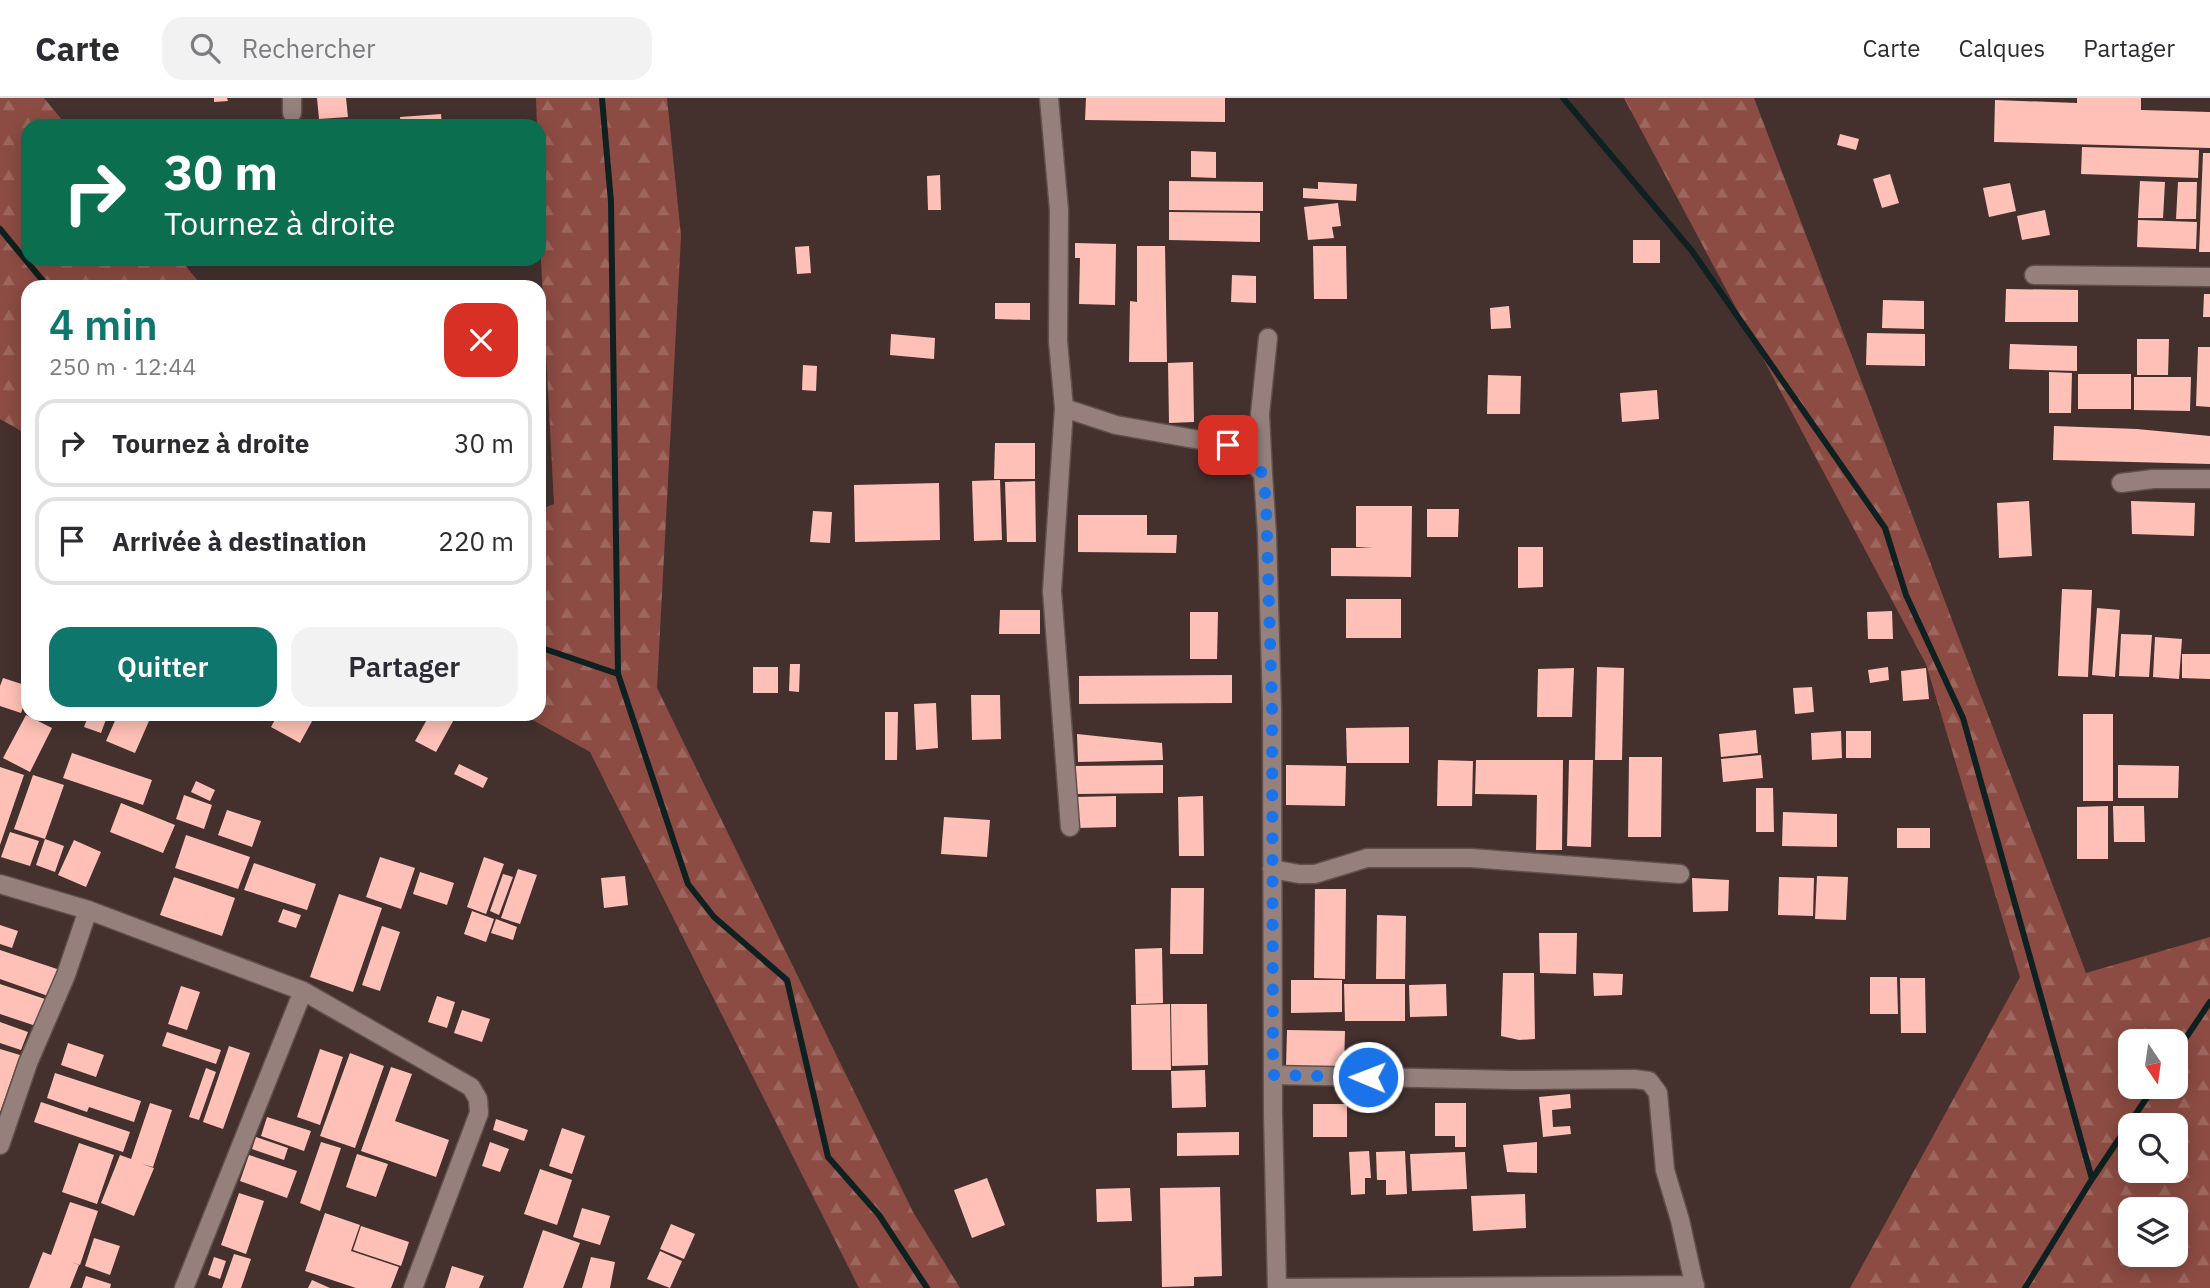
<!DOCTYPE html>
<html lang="fr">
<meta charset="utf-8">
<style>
:root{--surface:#fff;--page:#f2f2f3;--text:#2b2b33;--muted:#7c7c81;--line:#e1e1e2;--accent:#0f766e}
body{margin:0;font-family:"IBM Plex Sans",sans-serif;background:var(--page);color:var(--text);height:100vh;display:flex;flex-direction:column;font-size:26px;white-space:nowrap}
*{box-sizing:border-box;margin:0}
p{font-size:23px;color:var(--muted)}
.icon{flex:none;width:38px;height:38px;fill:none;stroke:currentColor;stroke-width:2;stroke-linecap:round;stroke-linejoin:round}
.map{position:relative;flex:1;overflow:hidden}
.details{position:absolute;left:21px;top:182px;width:525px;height:441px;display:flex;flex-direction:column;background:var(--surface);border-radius:21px;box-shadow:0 4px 18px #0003}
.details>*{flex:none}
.top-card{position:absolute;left:21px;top:21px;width:525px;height:147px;border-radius:21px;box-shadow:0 4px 18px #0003;background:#0b6e4f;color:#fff;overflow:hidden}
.needle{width:46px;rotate:167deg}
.controls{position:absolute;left:2118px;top:931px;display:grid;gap:14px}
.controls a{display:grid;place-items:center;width:70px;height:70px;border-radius:14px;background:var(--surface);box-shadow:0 4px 18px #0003;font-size:35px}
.pin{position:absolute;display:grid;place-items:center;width:60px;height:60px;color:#fff;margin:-30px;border-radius:14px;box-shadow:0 4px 10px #0006}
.me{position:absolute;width:77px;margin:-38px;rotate:271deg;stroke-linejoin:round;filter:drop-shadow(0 0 5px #0008)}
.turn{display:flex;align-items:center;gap:24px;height:147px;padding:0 28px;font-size:32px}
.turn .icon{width:91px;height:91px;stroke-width:2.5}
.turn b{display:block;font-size:49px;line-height:60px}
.round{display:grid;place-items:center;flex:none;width:74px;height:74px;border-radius:21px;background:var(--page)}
.overview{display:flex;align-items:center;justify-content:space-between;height:119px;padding:0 28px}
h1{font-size:42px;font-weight:600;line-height:52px;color:var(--accent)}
.primary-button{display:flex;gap:14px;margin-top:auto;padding:14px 28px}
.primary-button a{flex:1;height:80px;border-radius:21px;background:var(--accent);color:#fff;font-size:28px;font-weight:600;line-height:80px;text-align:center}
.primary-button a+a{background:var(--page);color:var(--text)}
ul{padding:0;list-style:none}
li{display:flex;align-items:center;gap:21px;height:88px;margin:0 14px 10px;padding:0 14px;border:4px solid var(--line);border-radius:21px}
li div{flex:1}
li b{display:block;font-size:26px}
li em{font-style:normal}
header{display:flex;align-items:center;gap:42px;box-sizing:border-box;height:98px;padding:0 35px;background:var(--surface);border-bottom:2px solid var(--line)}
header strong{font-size:33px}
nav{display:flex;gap:38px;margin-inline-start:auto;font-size:24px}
.search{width:490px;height:63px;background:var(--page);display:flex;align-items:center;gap:18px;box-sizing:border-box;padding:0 24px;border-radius:21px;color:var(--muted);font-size:26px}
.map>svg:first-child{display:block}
.forest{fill:url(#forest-firs);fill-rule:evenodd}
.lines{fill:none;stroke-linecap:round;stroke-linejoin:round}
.stream{stroke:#0e2020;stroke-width:6}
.building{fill:#ffc1b7}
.street-casing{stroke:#60504d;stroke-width:21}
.street{stroke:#96807c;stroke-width:18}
.route{stroke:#1a73e8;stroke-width:12;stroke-dasharray:0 21.6}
</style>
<header>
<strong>Carte</strong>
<div class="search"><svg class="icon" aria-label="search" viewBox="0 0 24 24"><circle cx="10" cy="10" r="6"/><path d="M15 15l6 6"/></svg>Rechercher</div>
<nav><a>Carte</a><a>Calques</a><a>Partager</a></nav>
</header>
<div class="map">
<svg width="2210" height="1190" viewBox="0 0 2210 1190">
<defs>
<pattern id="forest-firs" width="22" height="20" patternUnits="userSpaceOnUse" patternTransform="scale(1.75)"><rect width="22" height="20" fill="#8c4c43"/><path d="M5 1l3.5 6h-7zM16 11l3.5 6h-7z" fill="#9d665e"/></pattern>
</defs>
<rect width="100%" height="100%" fill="#44312e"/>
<path class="forest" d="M0,0H44L67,28H28V161H180L203,189H28V337L0,321Z
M536,0H667L681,138L657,590L913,1114L960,1190H859L590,654L522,616H539V412L554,406L539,125V28H537Z
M1624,0H1754L2086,875L2210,839V1190H1850L2020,879L1926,566ZM2175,943V989H2130V943ZM2130,1027H2175V1073H2130ZM2130,1111H2175V1157H2130Z"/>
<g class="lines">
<path class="stream" d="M602,0L611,104L618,576L688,786L714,819L787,882L828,1059L879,1117L927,1190
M1563,0L1692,153L1885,430L1906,497L1963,620L2092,1081
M0,131L48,189
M539,549L618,576
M2175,956L2210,904
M2025,1190L2092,1081L2154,989"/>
</g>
<path class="building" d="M214,0H227L228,3L214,4Z
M317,0H346L348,19L319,21Z
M1086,0H1225V24L1085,22Z
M2077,0H2141V12L2210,14V50L1994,44L1995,2L2077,5Z
M441,16L442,28H401L400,19Z
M1840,36L1859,41L1856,52L1837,47Z
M2082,49L2199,52L2198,80L2081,76Z
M1191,53L1216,54V80L1191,79Z
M2203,55H2210V154H2199Z
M1890,76L1899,105L1882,110L1873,81Z
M940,77L941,112H928L927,78Z
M1169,83L1263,84V113L1169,112Z
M2140,83L2165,84L2163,120H2138Z
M1318,84L1357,86L1356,103L1303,100V90L1318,91Z
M2178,84H2197L2196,121H2176Z
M2010,85L2016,113L1989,119L1983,90Z
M1338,105L1341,128L1332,129L1334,140L1308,142L1304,109Z
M2045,112L2050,137L2022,142L2017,118Z
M1169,114L1260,115V144L1169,142Z
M2138,122L2197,124L2196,151L2137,149Z
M1633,142H1660V165H1633Z
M1075,145L1116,146L1115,207L1079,206L1080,160H1075Z
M809,148L811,175L797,176L795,149Z
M1137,148H1165L1167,264H1129L1130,203L1137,204Z
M1313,148H1346L1347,201H1314Z
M354,161H465V165L354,166Z
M1232,177L1256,178V205L1231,204Z
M2006,191L2078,192V224H2005Z
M2204,196H2210V219H2203Z
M1883,202L1924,203V231L1882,230Z
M995,205H1030V222L995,221Z
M1509,208L1511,230L1491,231L1490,210Z
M1867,235L1925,236V268L1866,267Z
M891,236L935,240L934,261L890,257Z
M2137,241H2169L2168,277H2137Z
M2010,246L2077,248V273L2009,271Z
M2198,249H2210V309L2196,308Z
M1193,264L1194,324L1169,325L1168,265Z
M803,267L817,268L816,293L802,292Z
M2049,274L2072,275L2071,315H2049Z
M2078,276H2131V311H2078Z
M1488,277L1521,278L1520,316H1487Z
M2134,279H2191L2190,313L2134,312Z
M1657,292L1659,321L1622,324L1620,295Z
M2054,328L2137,331L2210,338V366L2053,362Z
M995,345H1035V381H994Z
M1000,382L1002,442L974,443L972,383Z
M1035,383L1036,444H1007L1005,384Z
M939,385L940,442L855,444L854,387Z
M2029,403L2032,458L1999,460L1997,405Z
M2131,403L2195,405L2194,438L2132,436Z
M1356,408H1412L1411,479L1331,478V450H1373L1356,449Z
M1427,411H1459L1458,439H1427Z
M813,413L832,414L830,445L810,444Z
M1078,417H1147V437H1177L1176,455L1078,454Z
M1518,449H1543V489L1518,490Z
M2062,491L2092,492L2088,579L2058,578Z
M1346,501H1401V540H1346Z
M2097,510L2120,512L2115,579L2092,577Z
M1000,512H1040V536H999Z
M1892,513L1893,541H1868L1867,514Z
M1190,514H1218L1217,561H1190Z
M2121,536L2152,537L2149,579L2119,578Z
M2155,539L2182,541L2179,581L2153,579Z
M2182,556H2210V581L2182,580Z
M790,566H800L799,594L789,593Z
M753,569H778V595H753Z
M1597,569L1624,570L1622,662H1595Z
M1888,569L1889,582L1870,585L1868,572Z
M1574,570L1572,619H1537L1538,571Z
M1926,570L1929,601L1903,603L1901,573Z
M1232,577V605L1079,606V578Z
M3,580L28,588V596L21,615L0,608V588Z
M1812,589L1814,614L1795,616L1793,590Z
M971,597H1000L1001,641L972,642Z
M936,605L938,650L916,652L914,606Z
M885,614H898L897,662H885Z
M89,616H108L101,635L84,629Z
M118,616H134L149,623L135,655L106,643Z
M278,616H316L300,645L271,629Z
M430,616H457L436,654L415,643Z
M2083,616H2113V703H2083Z
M26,617L52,630L30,674L3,660Z
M1409,629V665H1347L1346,630Z
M1756,632L1758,655L1721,659L1719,636Z
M1841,633L1842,660L1812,662L1811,635Z
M1846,633H1871V660H1846Z
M1077,636L1162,645L1163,662L1078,664Z
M72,655L152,682L143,707L63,680Z
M1761,657L1763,680L1723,684L1721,661Z
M1629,659H1662L1661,739H1628Z
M1438,662L1473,663L1472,708H1437Z
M1476,662H1563L1562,752H1536L1537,697L1475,696Z
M1569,662H1593L1591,749L1567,748Z
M459,666L488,680L483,690L454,676Z
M1163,667V695L1076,696L1075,668Z
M1286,667L1346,668L1345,708L1286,707Z
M2118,667L2179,668L2178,700H2118Z
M0,669L24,677L0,747Z
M33,677L64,687L45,741L14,731Z
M196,683L215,692L210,703L191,694Z
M1756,690H1773L1774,734H1756Z
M184,697L212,707L204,731L176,721Z
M1116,698V729L1076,730V699Z
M1203,698L1204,758H1179L1178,699Z
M121,705L175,727L163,755L110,734Z
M2108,708V761H2077V709Z
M2113,708H2144L2145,744H2114Z
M227,712L261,723L252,749L218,737Z
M1783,714L1837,716V749L1782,748Z
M944,719L990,722L987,759L941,756Z
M1897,730H1930V750H1897Z
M10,734L39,743L30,768L1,759Z
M186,737L250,759L238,791L175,770Z
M45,741L64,748L55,774L36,767Z
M74,742L101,754L86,789L58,777Z
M380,759L415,770L401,811L366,799Z
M484,759L504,766L486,816L467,809Z
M254,765L316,786L307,812L244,792Z
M518,771L537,777L520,826L501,820Z
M420,774L454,785L447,807L413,796Z
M503,776L513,779L499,817L490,813Z
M625,778L628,807L604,810L601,780Z
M1817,778L1848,779L1846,822L1815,821Z
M174,779L235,800L222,838L160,817Z
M1779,779L1814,780L1813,818L1778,817Z
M1692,780L1729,782L1728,813L1693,814Z
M1171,790H1204L1203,856H1170Z
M1315,791H1346L1345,881L1314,880Z
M339,796L382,810L353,894L310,879Z
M283,811L301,817L296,830L278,824Z
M472,813L494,821L486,844L464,836Z
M1377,817L1406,818L1405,881H1376Z
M496,821L517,829L513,842L491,835Z
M0,827L18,833L12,850L0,846Z
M382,828L400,834L380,893L362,887Z
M1539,835H1577L1576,876L1540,875Z
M1162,850L1163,905L1136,906L1135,851Z
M0,852L60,872L51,899L0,881Z
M1503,875H1534L1535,941L1519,942L1501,938Z
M1593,875L1623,876L1622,897L1594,898Z
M1870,879H1897L1898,916H1870Z
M1900,880H1925L1926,935H1901Z
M1291,882H1342V914L1291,915Z
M0,886L45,901L36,928L0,916Z
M1344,886H1405V923H1345Z
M1446,886L1447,918L1410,919L1409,887Z
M181,888L200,894L187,932L168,926Z
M437,898L455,904L447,930L428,924Z
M1170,906L1171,972H1132L1131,907Z
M1171,906H1207L1208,967L1172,968Z
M462,912L490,921L482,944L454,935Z
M0,924L28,934L21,952L0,945Z
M1287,932L1345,933L1344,970L1286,969Z
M167,934L221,952L216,966L162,948Z
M68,945L104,957L96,979L61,967Z
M229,948L250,955L223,1031L203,1024Z
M0,951L20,957L0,1014Z
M320,951L343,959L320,1027L297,1019Z
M350,955L384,968L355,1050L320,1038Z
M391,969L412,976L395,1023L449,1042L436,1079L361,1053Z
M206,970L216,974L199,1022L189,1019Z
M1205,972L1206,1009L1172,1010L1171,973Z
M55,975L141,1003L134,1024L89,1009L87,1014L47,1000Z
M1570,996L1571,1010L1552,1012L1553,1029L1570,1028L1571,1036L1543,1039L1539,999Z
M41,1004L130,1034L123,1054L34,1024Z
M150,1005L172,1012L153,1069L142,1066L154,1070L134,1118L101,1105L120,1057L131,1061Z
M1435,1005H1466V1049H1455V1038H1435Z
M1313,1006H1347V1039H1313Z
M267,1019L311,1033L304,1053L261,1038Z
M496,1021L528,1032L524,1043L493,1032Z
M562,1030L585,1038L572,1076L549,1068Z
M1239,1034V1057L1177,1058V1035Z
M256,1039L288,1050L284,1062L252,1051Z
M321,1044L341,1050L320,1113L300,1105Z
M490,1044L509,1051L500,1074L482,1068Z
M1537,1044V1075L1507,1074L1503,1047Z
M79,1045L114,1057L97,1106L62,1094Z
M1369,1053L1371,1080H1365V1096L1351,1097L1349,1054Z
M1405,1053L1407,1096L1386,1097V1082H1377L1376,1054Z
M1465,1054L1467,1091L1412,1093L1410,1056Z
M357,1056L388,1066L376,1099L346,1089Z
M249,1057L297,1073L287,1100L240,1083Z
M540,1071L572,1082L557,1127L524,1116Z
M987,1080L1005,1127L972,1140L954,1092Z
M1220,1089L1222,1178L1194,1179V1188L1162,1189L1160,1090Z
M1130,1090L1132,1123L1097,1124L1096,1091Z
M239,1095L264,1103L246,1156L221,1147Z
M1525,1096L1526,1130L1473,1133L1471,1098Z
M70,1104L98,1113L80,1167L71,1164L79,1167L70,1190H29L43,1154L51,1157Z
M582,1110L610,1118L600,1147L573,1139Z
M325,1115L360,1127L351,1153L399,1169L391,1190H356L305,1173Z
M671,1126L695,1136L684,1161L660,1151Z
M361,1128L409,1144L401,1168L353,1152Z
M543,1132L580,1145L563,1190H523Z
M94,1140L120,1148L110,1177L85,1168Z
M660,1153L682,1163L670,1190L647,1181Z
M234,1156L251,1161L241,1190H222Z
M214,1159L226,1163L220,1181L208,1177Z
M591,1159L615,1164L610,1190H582Z
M452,1168L484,1178L479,1190H445Z
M86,1178L111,1186L110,1190H82Z
M312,1182L330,1190H308Z"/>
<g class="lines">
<defs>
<path id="street" d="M292,0V15
M1049,0L1059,112L1058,243L1064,310L1116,327L1228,347L1248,360L1263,376L1267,436L1272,610L1273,1016L1277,1190
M2034,177L2210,179
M1064,310L1052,493L1070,729
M1263,376L1260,316L1268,240
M2121,385L2153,381H2210
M1272,771L1299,776H1315L1367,760H1471L1680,776
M0,786L88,812L303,893L471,989L478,1001L479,1015L413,1190
M1273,977L1516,982L1634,981L1649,983L1658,995L1665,1072L1680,1122L1695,1190
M0,1047L28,965L66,877L88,812
M184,1190L303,893
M1277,1190L1695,1187"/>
</defs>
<use href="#street" class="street-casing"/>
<use href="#street" class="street"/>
</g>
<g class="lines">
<path class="route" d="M1228,347L1248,360L1263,376L1266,404L1272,610L1273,977L1368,979"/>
</g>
</svg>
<div class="controls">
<a><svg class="needle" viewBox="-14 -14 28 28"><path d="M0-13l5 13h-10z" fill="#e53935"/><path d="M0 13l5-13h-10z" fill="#7c7c81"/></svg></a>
<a><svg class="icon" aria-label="search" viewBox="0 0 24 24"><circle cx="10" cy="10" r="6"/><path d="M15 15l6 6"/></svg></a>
<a><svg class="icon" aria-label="layers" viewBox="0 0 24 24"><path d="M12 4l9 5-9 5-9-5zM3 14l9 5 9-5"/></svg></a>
</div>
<div class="pin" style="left:1228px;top:347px;background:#d93025"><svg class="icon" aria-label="arrive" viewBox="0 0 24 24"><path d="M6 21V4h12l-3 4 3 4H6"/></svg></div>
<svg class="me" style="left:1368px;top:979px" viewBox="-20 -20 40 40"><circle r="17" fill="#1a73e8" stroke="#fff" stroke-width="3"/><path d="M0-11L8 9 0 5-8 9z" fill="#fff"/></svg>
<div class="top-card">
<div class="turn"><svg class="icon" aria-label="right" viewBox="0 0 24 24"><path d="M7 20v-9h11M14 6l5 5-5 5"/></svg><div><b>30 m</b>Tournez à droite</div></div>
</div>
<section class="details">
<div class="overview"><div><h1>4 min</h1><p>250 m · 12:44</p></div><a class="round" style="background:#d93025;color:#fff"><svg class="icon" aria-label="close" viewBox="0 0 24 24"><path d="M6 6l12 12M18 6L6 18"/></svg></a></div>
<ul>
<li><svg class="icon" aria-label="right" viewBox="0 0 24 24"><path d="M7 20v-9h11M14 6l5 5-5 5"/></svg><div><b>Tournez à droite</b></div><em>30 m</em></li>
<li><svg class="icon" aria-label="arrive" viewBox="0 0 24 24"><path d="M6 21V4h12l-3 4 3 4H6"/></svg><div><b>Arrivée à destination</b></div><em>220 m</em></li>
</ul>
<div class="primary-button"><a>Quitter</a><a>Partager</a></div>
</section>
</div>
